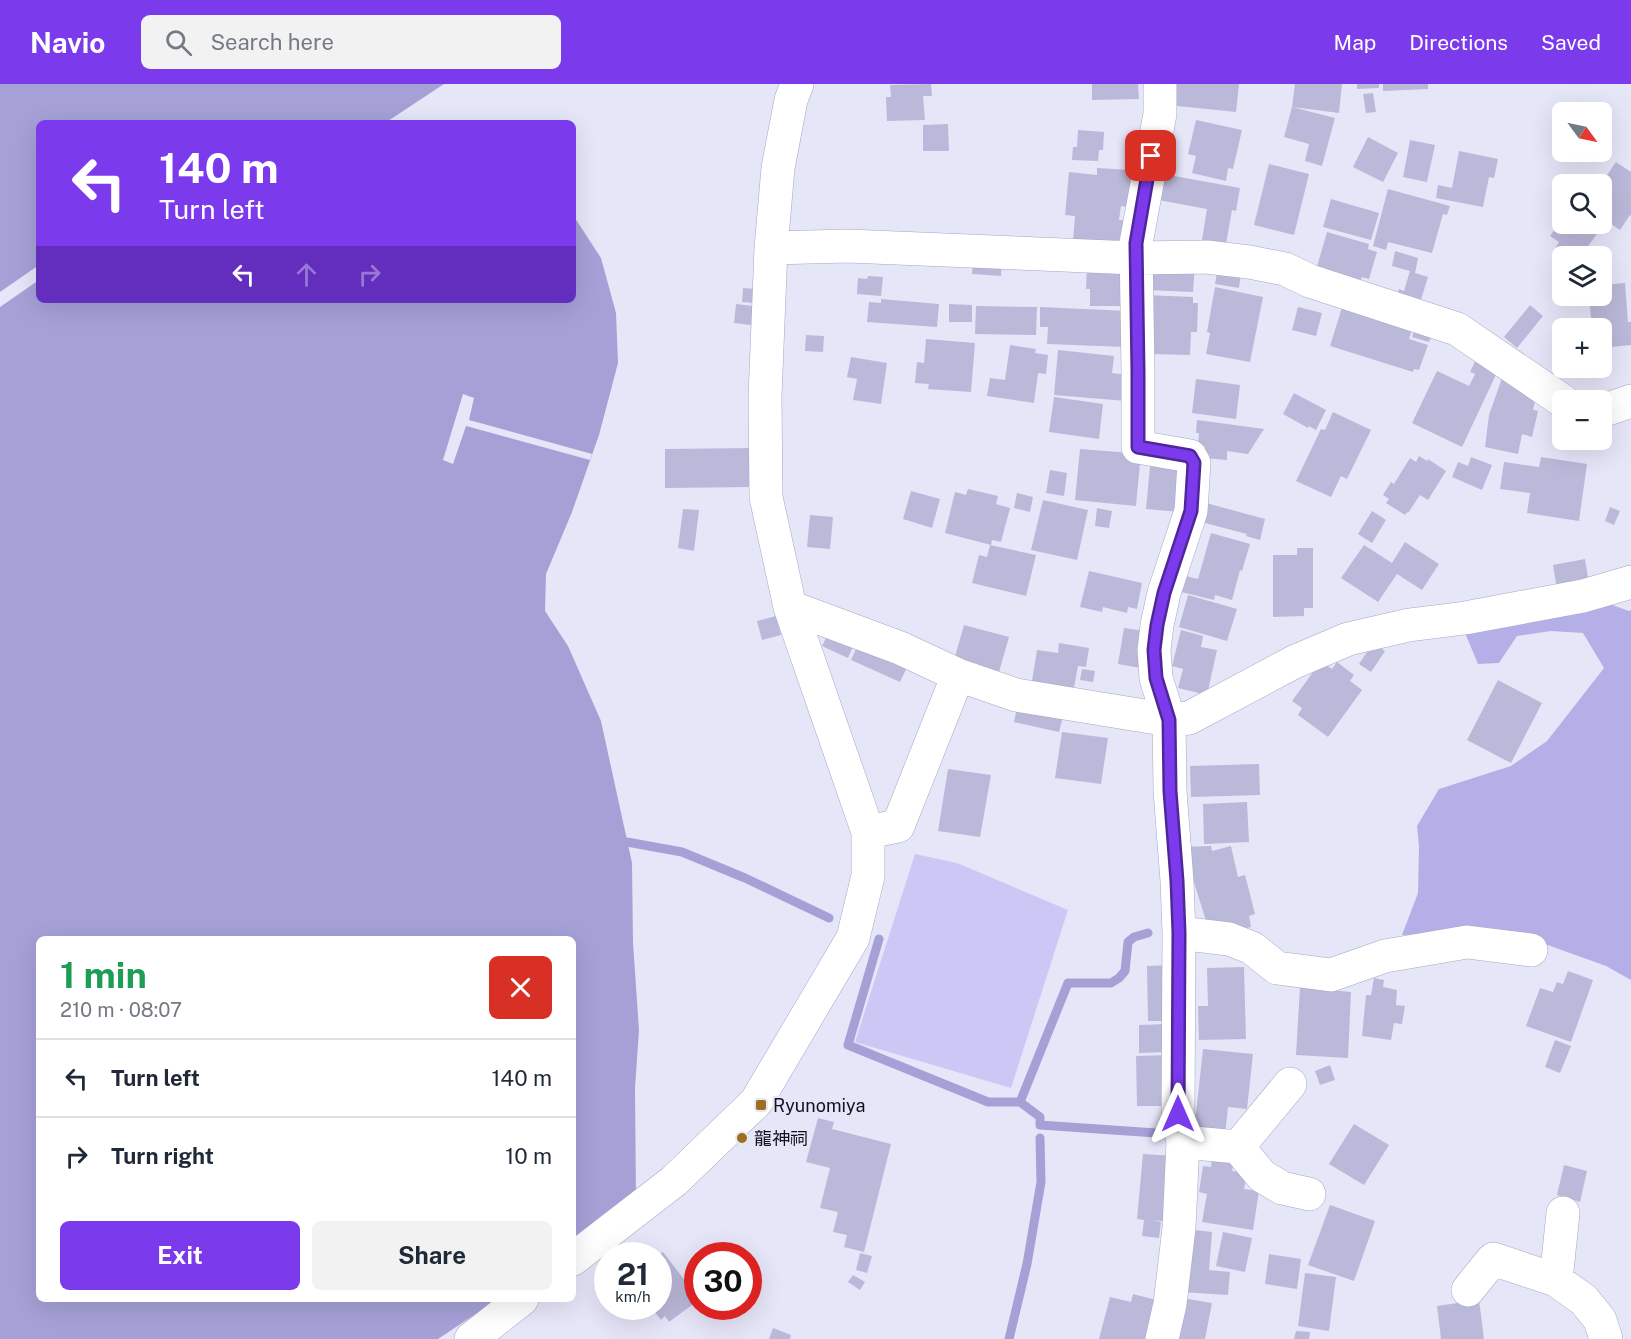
<!DOCTYPE html>
<meta charset="utf-8">
<style>
:root{--surface:#fff;--page:#f2f2f3;--text:#1f2937;--muted:#747a83;--line:#e0e1e3;--accent:#7c3aed}
body{margin:0;font-family:"Public Sans","Noto Sans JP",sans-serif;background:var(--page);color:var(--text);height:100vh;display:flex;flex-direction:column;font-size:22px;white-space:nowrap}
*{box-sizing:border-box;margin:0}
p{font-size:20px;color:var(--muted)}
.icon{flex:none;width:33px;height:33px;fill:none;stroke:currentColor;stroke-width:2;stroke-linecap:round;stroke-linejoin:round}
.map{position:relative;flex:1;overflow:hidden}
.sheet{position:absolute;left:36px;top:852px;width:540px;height:366px;display:flex;flex-direction:column;background:var(--surface);border-radius:9px;box-shadow:0 6px 24px #0002}
.sheet>*{flex:none}
.guide{position:absolute;left:36px;top:36px;width:540px;height:183px;border-radius:9px;box-shadow:0 6px 24px #0002;background:#7c3aed;color:#fff;overflow:hidden}
.needle{width:39px;rotate:123deg}
.tools{position:absolute;left:1552px;top:18px;display:grid;gap:12px}
.tools a{display:grid;place-items:center;width:60px;height:60px;border-radius:9px;background:var(--surface);box-shadow:0 6px 24px #0002;font-size:30px}
.speed{position:absolute;left:594px;top:1158px;display:flex;gap:12px;font-size:30px;font-weight:700;text-align:center}
.speed>*{display:grid;place-content:center;width:78px;height:78px;border-radius:50%;background:var(--surface);box-shadow:0 6px 24px #0002;line-height:1}
.speed small{font-size:15px;font-weight:400}
.speed .limit{border:9px solid #d22;background:#fff;color:#111}
.pin{position:absolute;display:grid;place-items:center;width:51px;height:51px;color:#fff;margin:-26px;border-radius:12px;box-shadow:0 3px 9px #0006}
.me{position:absolute;width:66px;margin:-33px;rotate:0deg;stroke-linejoin:round;filter:drop-shadow(0 0 4px #0008)}
.turn{display:flex;align-items:center;gap:21px;height:126px;padding:0 24px;font-size:27px}
.turn .icon{width:78px;height:78px;stroke-width:2.5}
.turn b{display:block;font-size:42px;line-height:51px}
.lanes{display:flex;align-items:center;height:57px;padding:0 24px;background:#0003;justify-content:center;gap:30px;direction:ltr}
.lanes .off{opacity:.35}
.round{display:grid;place-items:center;flex:none;width:63px;height:63px;border-radius:9px;background:var(--page)}
.head{display:flex;align-items:center;justify-content:space-between;height:102px;padding:0 24px}
h1{font-size:36px;font-weight:700;line-height:45px;color:#1e9e55}
.cta{display:flex;gap:12px;margin-top:auto;padding:12px 24px}
.cta a{flex:1;height:69px;border-radius:9px;background:var(--accent);color:#fff;font-size:24px;font-weight:700;line-height:69px;text-align:center}
.cta a+a{background:var(--page);color:var(--text)}
ul{padding:0;list-style:none}
li{display:flex;align-items:center;gap:18px;height:78px;padding:0 24px;border-top:2px solid var(--line)}
li div{flex:1}
li b{display:block;font-size:22px}
li em{font-style:normal}
header{display:flex;align-items:center;gap:36px;box-sizing:border-box;height:84px;padding:0 30px;background:var(--accent);color:#fff}
header strong{font-size:28px}
nav{display:flex;gap:33px;margin-inline-start:auto;font-size:21px}
.search{width:420px;height:54px;background:var(--page);display:flex;align-items:center;gap:15px;box-sizing:border-box;padding:0 21px;border-radius:9px;color:var(--muted);font-size:22px}
.map>svg:first-child{display:block}
.green{fill:#cbc8f6}
.forest{fill:#b4b0e7}
.water{fill:#a5a1d7}
.pier{fill:#e6e6f9}
.lines{fill:none;stroke-linecap:round;stroke-linejoin:round}
.stream{stroke:#a5a1d7;stroke-width:9}
.building{fill:#bbb9d9}
.minor-casing{stroke:#a7a5c4;stroke-width:34}
.minor{stroke:#fff;stroke-width:33}
.route-casing{stroke:#51269a;stroke-width:15}
.route{stroke:#7c3aed;stroke-width:10}
.poi-dot{fill:#9c701f;stroke:#e6e6f9;stroke-width:2}
.labels{text-anchor:middle;dominant-baseline:central;stroke-width:4.5;stroke-linejoin:round;paint-order:stroke}
.poi-label{font-size:18px;fill:#13121d;stroke:#e6e6f9;text-anchor:start}
</style>
<header>
<strong>Navio</strong>
<div class="search"><svg class="icon" aria-label="search" viewBox="0 0 24 24"><circle cx="10" cy="10" r="6"/><path d="M15 15l6 6"/></svg>Search here</div>
<nav><a>Map</a><a>Directions</a><a>Saved</a></nav>
</header>
<div class="map">
<svg width="1631" height="1255" viewBox="0 0 1631 1255">
<rect width="100%" height="100%" fill="#e6e6f9"/>
<path class="green" d="M915,770L957,779L1068,826L1011,1004L855,958Z"/>
<path class="forest" d="M1604,518L1629,527L1631,526V896L1606,882L1545,860L1464,849L1402,851L1418,809L1419,763L1417,742L1439,705L1511,682L1547,657L1604,584L1583,549L1551,547L1517,552L1499,579L1478,580L1465,549Z"/>
<path class="water" d="M0,0H444L388,37L349,39H39V216H573V131L601,174L616,229L618,279L599,351L572,428L546,490L545,527L568,562L601,637L632,779L633,859L639,946L635,1004L636,1116L573,1163V855H39V1215H498L438,1255H0Z"/>
<path class="pier" d="M39,181V196L0,223V208Z
M463,310L474,314L469,336L592,370L590,376L466,342L453,380L443,376Z"/>
<g class="lines">
<path class="stream" d="M627,758L682,768L745,794L829,834
M879,855L848,961L988,1018H1020L1040,1033V1041L1171,1050
M1020,1018L1068,899H1111L1119,894L1125,887L1128,858L1134,853L1148,849
M1009,1255L1027,1180L1041,1098L1040,1054"/>
</g>
<path class="building" d="M931,0L932,12H923L925,36L887,37L886,13H891L890,1Z
M1092,0H1138L1139,15L1092,16Z
M1171,0H1239L1236,28L1168,21Z
M1295,0H1342L1339,29L1292,23Z
M1357,0H1379V4L1357,5Z
M1383,0H1428V5L1383,7Z
M1373,9L1376,28L1366,29L1363,10Z
M1292,23L1335,34L1322,82L1305,77L1309,60L1284,53Z
M1196,36L1242,46L1233,85L1228,84L1226,97L1192,89L1196,72L1188,70Z
M948,40L949,67H923V41Z
M1078,46L1104,48L1103,66H1099L1098,77L1072,76L1073,63H1077Z
M1368,53L1398,69L1383,98L1353,83Z
M1410,56L1435,61L1427,98L1403,93Z
M1459,67L1498,75L1494,94L1489,93L1483,123L1436,114L1438,101L1452,104Z
M1616,78L1631,88V132L1630,131L1620,146L1602,134V100H1601Z
M1269,80L1309,90L1294,151L1254,141Z
M1097,84L1130,86L1129,90H1138L1137,107L1129,106L1128,123L1121,122L1119,136L1133,137L1130,166L1073,157L1075,132L1065,131L1069,88L1097,91Z
M1158,89L1240,104L1236,127L1232,126L1226,160L1202,156L1207,125L1153,115Z
M1388,105L1450,122L1447,131L1443,130L1432,169L1388,158L1386,166L1373,162Z
M1331,115L1379,129L1371,156L1323,143Z
M1563,133V140H1604L1581,172H1576L1571,170L1569,172H1563V177L1552,170L1559,158L1550,152Z
M1327,148L1369,160L1368,165L1377,168L1369,195L1362,193L1360,198L1316,186Z
M1395,167L1418,174L1415,189L1428,193L1418,225L1395,217L1399,205L1404,207L1410,187L1392,182Z
M973,174L1002,175L1001,192L972,190Z
M1219,177L1242,181L1239,204L1215,200Z
M1148,178L1195,180L1193,208L1146,206Z
M1087,182H1123V222H1090V205H1086Z
M868,192L883,193L881,212L857,210L858,194L867,195Z
M1625,199L1628,238H1631V261L1602,264V244H1592L1589,212H1602V201Z
M1215,203L1263,213L1250,278L1206,270L1210,249L1207,248Z
M743,204L756,205L754,219L742,218Z
M1145,211L1193,213V219H1198L1197,248H1191L1190,271L1150,270Z
M881,215L939,220L937,243L867,238L869,218L881,219Z
M1344,217L1414,239L1409,255L1428,261L1419,286L1414,285L1413,288L1330,262Z
M736,220L753,222L751,241L734,239Z
M949,220L972,221V238H949Z
M1530,221L1543,232L1517,264L1504,253Z
M976,222L1037,223L1036,251L975,250Z
M1040,223L1128,227L1126,263L1047,260L1048,243H1040Z
M1298,223L1322,229L1316,252L1292,246Z
M1417,239L1434,244L1429,258L1412,253Z
M806,251L824,252L823,268L805,267Z
M926,255L975,259L971,308L928,305L929,300L915,299L917,278L924,279Z
M1010,261L1036,265L1035,269L1048,271L1046,290L1038,289L1034,319L987,312L990,294L1005,296Z
M1058,266L1114,272L1112,289L1129,291L1126,317L1054,311Z
M1479,269L1501,280L1462,363L1412,339L1437,287L1469,302L1475,290L1470,288Z
M851,273L887,279L881,320L853,316L857,295L847,293Z
M1502,294L1537,308L1533,326L1538,327L1532,353L1522,350L1518,370L1485,363L1489,331Z
M1196,295L1240,301L1236,335L1192,329Z
M1294,309L1326,326L1316,346L1309,342L1308,344L1283,330Z
M1054,313L1103,320L1099,355L1049,348Z
M1333,328L1371,346L1347,395L1341,392L1331,413L1296,397L1321,345L1325,346Z
M1197,336L1264,345L1248,370L1227,367V376L1204,374L1205,362H1198L1199,349H1196Z
M753,364V403L665,404V365Z
M1080,365L1131,369L1130,378L1140,379L1136,422L1075,416Z
M1151,372L1185,375L1180,428L1146,425Z
M1419,372L1427,377L1428,375L1446,387L1428,416L1420,411L1408,429L1407,428L1405,431L1386,419L1389,415L1383,411L1391,398L1394,400L1410,374L1416,378Z
M1471,373L1492,381L1482,406L1452,393L1458,378L1468,382Z
M1541,373L1587,380L1579,437L1527,429L1530,409L1500,405L1504,378L1539,383Z
M1050,386L1067,389L1064,412L1046,409Z
M968,405L998,412L996,420L1010,424L1001,458L992,456L991,461L945,449L955,408L966,411Z
M911,407L940,415L932,444L903,435Z
M1017,409L1033,413L1030,428L1014,424Z
M1043,416L1088,426L1077,476L1031,466Z
M1206,419L1265,435L1260,456L1246,452L1247,450L1201,438Z
M1610,423L1620,427L1614,441L1605,437Z
M1097,424L1112,427L1109,444L1095,442Z
M683,425L699,426L694,467L678,464Z
M1372,427L1386,436L1372,459L1358,450Z
M810,431L833,433L830,465L807,463Z
M1211,449L1250,460L1242,487L1240,486L1232,516L1215,511L1214,516L1177,507L1181,491L1198,495Z
M1405,458L1439,480L1422,506L1397,490L1378,518L1341,494L1364,461L1392,479Z
M990,461L1036,471L1026,512L972,499L979,471L987,473Z
M1297,464H1313V524H1304V532L1273,533V471H1297Z
M1585,475L1589,500L1557,505L1553,481Z
M1089,487L1142,499L1137,525L1128,523L1127,529L1103,523L1102,528L1080,523Z
M1188,511L1237,525L1227,557L1179,543Z
M776,532L781,551L762,556L757,537Z
M964,541L1009,553L997,595L952,583Z
M1124,544L1151,548L1146,585L1118,580Z
M830,546L855,558L848,574L822,562Z
M1181,546L1203,552L1201,563L1217,566L1207,611L1178,604L1183,585L1172,582Z
M860,556L909,579L900,598L851,576Z
M1059,559L1089,564L1086,583L1078,582L1073,609L1031,603L1037,566L1058,569Z
M1373,559L1385,567L1371,588L1359,580Z
M1321,577L1332,585L1337,578L1354,591L1350,597L1362,606L1328,653L1298,631L1302,624L1292,617Z
M1082,585L1095,587L1093,598L1080,596Z
M1498,596L1542,619L1511,679L1467,656Z
M1018,619L1064,629L1059,648L1014,638Z
M1062,648L1108,654L1101,700L1055,694Z
M1259,680L1260,711L1191,713L1190,682Z
M948,685L991,691L980,753L938,747Z
M1247,718L1249,758L1204,760L1203,720Z
M1211,762L1212,767L1231,762L1238,793L1245,791L1255,830L1249,832L1251,843L1220,850L1207,840L1192,792L1181,763Z
M1172,881L1173,937H1148L1147,882Z
M1244,883L1246,955L1199,956L1198,922H1208L1207,884Z
M1568,887L1593,896L1571,958L1526,942L1540,904L1553,908L1557,898L1563,900Z
M1374,894L1384,896L1383,903L1397,906L1396,921L1405,922L1402,940L1394,939L1391,956L1362,952L1366,911H1371Z
M1300,903L1351,908L1348,974L1296,971Z
M1168,940V968L1139,969V941Z
M1555,956L1571,962L1560,989L1545,983Z
M1203,965L1253,970L1247,1025L1228,1023L1225,1051L1194,1048Z
M1171,971L1172,1022H1137L1136,972Z
M1330,981L1335,996L1320,1001L1315,987Z
M818,1034L834,1038L832,1045L891,1060L864,1168L844,1163L847,1151L833,1148L838,1128L820,1124L830,1084L806,1078Z
M1354,1040L1389,1061L1364,1101L1329,1080Z
M1143,1070L1177,1072L1171,1138L1152,1136L1161,1138L1159,1154L1142,1152L1144,1136L1137,1135Z
M1212,1074L1234,1078L1232,1087L1247,1089L1244,1105L1259,1107L1253,1146L1202,1138L1207,1110L1199,1108L1203,1082L1211,1083Z
M1564,1081L1587,1087L1580,1118L1557,1111Z
M1330,1121L1375,1137L1354,1197L1308,1181Z
M1186,1145L1212,1148L1209,1186L1230,1188L1228,1211L1181,1208Z
M1223,1148L1252,1154L1245,1188L1216,1182Z
M663,1168L696,1211L693,1214L696,1218L669,1238L665,1232L661,1236L650,1222H658V1171Z
M860,1169L872,1172L867,1189L856,1186Z
M1269,1170L1301,1175L1297,1205L1265,1200Z
M1305,1189L1336,1193L1329,1247L1298,1242Z
M853,1191L865,1198L860,1206L848,1198Z
M1133,1210L1164,1218L1155,1255H1099L1110,1213L1131,1218Z
M1182,1214L1212,1219L1205,1255H1174Z
M1479,1216L1484,1255H1441L1437,1222Z
M773,1244L791,1251L790,1255H769Z
M1296,1247L1310,1248L1309,1255H1294Z"/>
<g class="lines">
<defs>
<path id="minor" d="M1160,0V30L1136,159L1138,287V363L1190,372L1194,379L1191,427L1164,509L1157,541L1154,566L1156,594L1169,636L1170,707L1177,797L1179,849L1178,1030L1183,1058L1179,1144L1170,1220L1162,1255
M771,164L848,162L1135,174L1207,173L1249,178L1285,185L1310,197L1457,245L1563,317
M1602,327L1631,317
M790,523L900,564L958,591L1016,611L1169,636L1189,634L1294,578L1348,555L1409,541L1465,534L1583,512L1631,498
M868,748L898,742L958,591
M1179,849L1229,855L1252,864L1277,884L1331,891L1385,872L1467,858L1531,866
M1183,1058L1238,1063L1262,1092L1282,1104L1309,1110
M1238,1063L1290,1000
M573,1175L674,1097L756,1018L853,854L868,792V748L790,523L766,413L765,313L771,164L778,84L791,16L797,0
M1556,1196L1563,1129
M1468,1206L1493,1175L1556,1196L1584,1216L1600,1236L1606,1255
M471,1255L522,1215"/>
</defs>
<use href="#minor" class="minor-casing"/>
<use href="#minor" class="minor"/>
</g>
<g class="lines">
<defs>
<path id="route" d="M1151,72L1136,159L1138,287V363L1190,372L1194,379L1191,427L1164,509L1157,541L1154,566L1156,594L1169,636L1170,707L1177,797L1179,849L1178,1030"/>
</defs>
<use href="#route" class="route-casing"/>
<use href="#route" class="route"/>
</g>
<g class="poi-dot">
<rect x="755" y="1015" width="12" height="12" rx="3"/>
<circle cx="742" cy="1054" r="6"/>
</g>
<g class="labels">
<g class="poi-label">
<text x="773" y="1021">Ryunomiya</text>
<text x="754" y="1054">龍神祠</text>
</g>
</g>
</svg>
<div class="tools">
<a><svg class="needle" viewBox="-14 -14 28 28"><path d="M0-13l5 13h-10z" fill="#e53935"/><path d="M0 13l5-13h-10z" fill="#747a83"/></svg></a>
<a><svg class="icon" aria-label="search" viewBox="0 0 24 24"><circle cx="10" cy="10" r="6"/><path d="M15 15l6 6"/></svg></a>
<a><svg class="icon" aria-label="layers" viewBox="0 0 24 24"><path d="M12 4l9 5-9 5-9-5zM3 14l9 5 9-5"/></svg></a>
<a>+</a>
<a>−</a>
</div>
<div class="speed"><div>21<small>km/h</small></div><div class="limit">30</div></div>
<div class="pin" style="left:1151px;top:72px;background:#d93025"><svg class="icon" aria-label="arrive" viewBox="0 0 24 24"><path d="M6 21V4h12l-3 4 3 4H6"/></svg></div>
<svg class="me" style="left:1178px;top:1030px" viewBox="-20 -20 40 40"><path d="M0-17L14 15 0 8-14 15z" fill="#7c3aed" stroke="#fff" stroke-width="4"/></svg>
<div class="guide">
<div class="turn"><svg class="icon" aria-label="left" viewBox="0 0 24 24"><path d="M17 20v-9H6M10 6l-5 5 5 5"/></svg><div><b>140 m</b>Turn left</div></div>
<div class="lanes"><svg class="icon" aria-label="left" viewBox="0 0 24 24"><path d="M17 20v-9H6M10 6l-5 5 5 5"/></svg><svg class="icon off" aria-label="ahead" viewBox="0 0 24 24"><path d="M12 20V5M6 11l6-6 6 6"/></svg><svg class="icon off" aria-label="right" viewBox="0 0 24 24"><path d="M7 20v-9h11M14 6l5 5-5 5"/></svg></div>
</div>
<section class="sheet">
<div class="head"><div><h1>1 min</h1><p>210 m · 08:07</p></div><a class="round" style="background:#d93025;color:#fff"><svg class="icon" aria-label="close" viewBox="0 0 24 24"><path d="M6 6l12 12M18 6L6 18"/></svg></a></div>
<ul>
<li><svg class="icon" aria-label="left" viewBox="0 0 24 24"><path d="M17 20v-9H6M10 6l-5 5 5 5"/></svg><div><b>Turn left</b></div><em>140 m</em></li>
<li><svg class="icon" aria-label="right" viewBox="0 0 24 24"><path d="M7 20v-9h11M14 6l5 5-5 5"/></svg><div><b>Turn right</b></div><em>10 m</em></li>
</ul>
<div class="cta"><a>Exit</a><a>Share</a></div>
</section>
</div>
